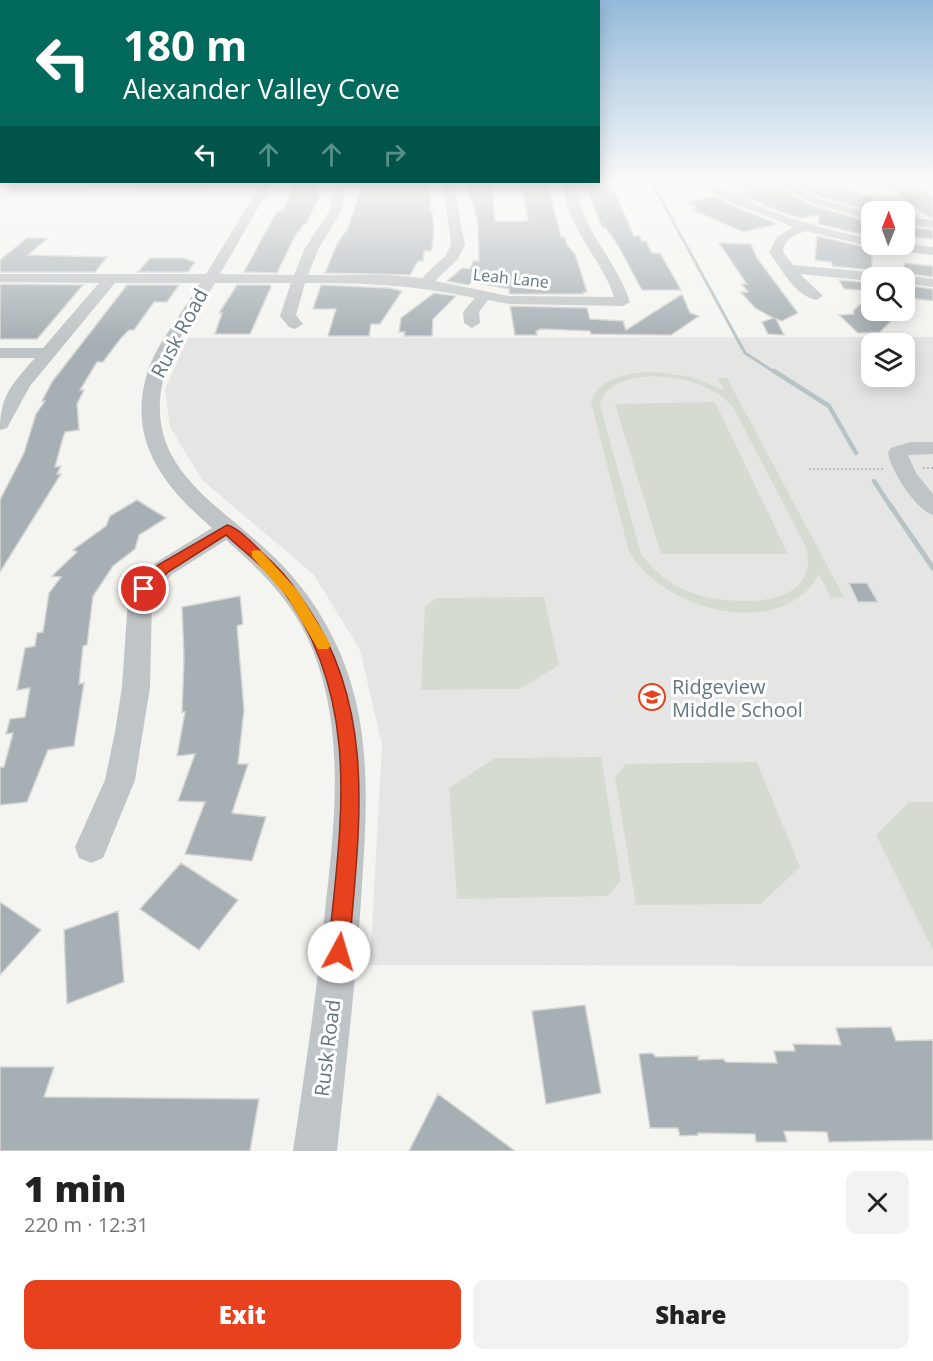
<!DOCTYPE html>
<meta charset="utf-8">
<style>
:root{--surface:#fff;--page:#f2f2f2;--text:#222;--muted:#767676;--accent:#e7411d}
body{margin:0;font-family:"Open Sans",sans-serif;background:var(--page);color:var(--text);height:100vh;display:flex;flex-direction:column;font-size:22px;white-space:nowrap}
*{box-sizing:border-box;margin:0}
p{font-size:20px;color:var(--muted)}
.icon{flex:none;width:33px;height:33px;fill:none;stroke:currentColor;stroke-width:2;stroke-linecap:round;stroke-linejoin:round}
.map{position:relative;height:1151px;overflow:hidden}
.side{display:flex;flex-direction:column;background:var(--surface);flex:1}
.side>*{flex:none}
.guide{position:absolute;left:0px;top:0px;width:600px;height:183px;box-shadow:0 3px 15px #0003;background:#00695c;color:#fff;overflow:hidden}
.needle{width:39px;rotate:1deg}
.tools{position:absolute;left:861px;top:201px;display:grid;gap:12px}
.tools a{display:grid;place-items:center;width:54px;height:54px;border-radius:12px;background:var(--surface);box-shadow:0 3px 15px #0003;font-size:30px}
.pin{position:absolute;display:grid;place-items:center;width:51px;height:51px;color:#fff;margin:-26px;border:3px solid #fff;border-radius:50%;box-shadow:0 2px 6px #0007}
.me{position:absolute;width:66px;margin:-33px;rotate:6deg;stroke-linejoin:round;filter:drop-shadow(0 0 4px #0008)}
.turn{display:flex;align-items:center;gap:21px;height:126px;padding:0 24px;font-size:27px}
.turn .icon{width:78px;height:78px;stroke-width:2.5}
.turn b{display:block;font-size:42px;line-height:51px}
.lanes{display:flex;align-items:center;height:57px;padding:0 24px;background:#0003;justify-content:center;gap:30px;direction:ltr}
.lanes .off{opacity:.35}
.round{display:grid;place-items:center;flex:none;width:63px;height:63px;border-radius:12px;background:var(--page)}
.overview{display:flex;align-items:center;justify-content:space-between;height:102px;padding:0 24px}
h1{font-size:36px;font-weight:800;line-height:45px}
.cta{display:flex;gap:12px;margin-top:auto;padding:12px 24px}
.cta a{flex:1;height:69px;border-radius:12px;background:var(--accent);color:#fff;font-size:24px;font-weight:800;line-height:69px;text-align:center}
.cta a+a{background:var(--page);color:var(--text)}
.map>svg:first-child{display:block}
.built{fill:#e5e6e4;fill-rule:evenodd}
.green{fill:#d5dbd1;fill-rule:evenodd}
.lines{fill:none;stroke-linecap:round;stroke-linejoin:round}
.stream-far2{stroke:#b6c4c7;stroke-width:3}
.stream-far1{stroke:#b6c4c7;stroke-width:4.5}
.stream{stroke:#b6c4c7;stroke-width:5}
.building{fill:#a6afb4;stroke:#d5d5d3;stroke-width:1.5}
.path{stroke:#bbbdbf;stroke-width:2;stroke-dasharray:2 2;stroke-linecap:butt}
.minor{fill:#bfc4c6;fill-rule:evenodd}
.route{fill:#e7411d;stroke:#962a13;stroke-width:1.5}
.slow{fill:#f59e0b}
.labels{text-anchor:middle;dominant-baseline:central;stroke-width:6;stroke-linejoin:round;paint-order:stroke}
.far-street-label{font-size:16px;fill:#627682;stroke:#fff}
.street-label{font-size:20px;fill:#627682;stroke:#fff}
.poi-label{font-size:20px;fill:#627682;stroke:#fff;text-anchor:start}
</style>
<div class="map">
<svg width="933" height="1151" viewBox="0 0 933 1151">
<rect width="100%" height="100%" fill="#f4f4f0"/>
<path class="built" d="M933,337V966L370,965L382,745L360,650L314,575L202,480L170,427L165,389L188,338ZM872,344H904V376H872Z"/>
<path class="green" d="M656,372L691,377L724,390L718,378H727L844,597L831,598L819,574C781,643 663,610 629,552L591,402C599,376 632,372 656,372ZM650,376C682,377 711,383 733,407L806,547C823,613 723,606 687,591C668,583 653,570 641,554L600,405C605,382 631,378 650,376Z
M715,402L788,554H661L615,404Z
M544,597L559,665L520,689L421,690L425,606L437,598Z
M601,757L621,880L608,896L457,899L449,788L495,758Z
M757,762L800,867L761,904L636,905L615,777L626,764Z
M909,802H933V950L876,835Z"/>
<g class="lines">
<path class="stream-far2" d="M651,181L745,353L776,373"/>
<path class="stream-far1" d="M774,371L829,406L856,453
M874,481L891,507"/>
<path class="stream" d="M890,505L933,568"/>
</g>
<path class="building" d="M610,181L634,236H640L642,241H646L652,253H660L681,290H642L620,249L606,228L602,227L591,200L588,182Z
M726,181H764L811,205L872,223V237L818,224L819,215L800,218L770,208L739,193L749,192Z
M784,181H832L872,197V211L821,197Z
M883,181H910L933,198V218L928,217Z
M297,182H321L316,191H319L318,199L306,224H304L294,238L277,273L244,272L277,211H282Z
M470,182H492L495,221H528L522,188H530V184L533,182H547L561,237H565L567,245L575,254L587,292H583L584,294H509V289L472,282L468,285L447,281L462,268L470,269L473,261H479L478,227L474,204H472L469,197Z
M363,183H430V211H432L434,230L432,248L431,251H424L423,261H418L410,275L325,273L337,244L348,228Z
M716,196L736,207L778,224L743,232L691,209L697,208L687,202Z
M904,227L933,230V239L904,236Z
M817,236L872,249V270L833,266L831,262L815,260Z
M27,238H48L28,255L107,257L95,272H0V260Z
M719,243L751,244L757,258L798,313L782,321L776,319L784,335L768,334L762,322L773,318L755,308L741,292H748L742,284H747Z
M150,258H183L195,262L188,272H138Z
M904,263L933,266V277L904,273Z
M839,280L872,283V291L844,289Z
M0,284L83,285L37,339H0Z
M127,285H179L167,302H154L134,330H129L121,338L103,362H97L80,390H84L77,404L79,430L65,432L62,441L55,467L61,466L57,474H61L0,572V500L24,453L36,414L45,401H42L52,382Z
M237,285H270L271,287L250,334H215L222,313H219Z
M321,285L390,288L402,291L380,324H371L369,336H328L336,309H313Z
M904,285L933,289V301L904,297Z
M434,293L456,296L433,319L432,336H404L405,332H399L401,318Z
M872,293V310L890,316L886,320L891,321L880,332L858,333L839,315L854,314L853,311Z
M682,294L690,313L699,316L671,335L591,334L590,331L541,329L536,331L537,335H515L510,306L587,308L590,319L623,321L626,330Z
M137,500L166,518L139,535L135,549L113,566L93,596L87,645L83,646L79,684L84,683L74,746L48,750L27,802L0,805V767H4L13,733L6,734L10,719L25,717L30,688L17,690L25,648L35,646L37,633L43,632L49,593L61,577L52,576L77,552L73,550L106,526L110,516Z
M849,583H867L878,602H858Z
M240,596L243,624L237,626L244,710L238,764H248L232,813L266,817L252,861L185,854L205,802L178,801L195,754L177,756L185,712H182L184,658L182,607Z
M181,863L238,900L199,950L140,909Z
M0,902L41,930L0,975Z
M118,911L124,982L67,1004L64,930Z
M585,1005L601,1093L546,1104L532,1011Z
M891,1027L896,1041L933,1040V1140L829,1142L827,1132L784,1131L787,1142H756L755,1134L698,1133V1135L680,1136L678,1128H650L639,1054L652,1053L656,1057L698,1056V1060L723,1059L726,1062L777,1063L774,1051H795L793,1044L841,1045L836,1028Z
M0,1067H54L44,1097L259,1099L250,1151H0Z
M438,1094L515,1151H409Z"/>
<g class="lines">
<path class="path" d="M923,468H933
M809,469H883"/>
<path class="minor" d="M693,181C719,181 745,200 769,210C803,223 836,232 872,239V244L904,243L933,247V255L872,247L806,231C795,235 784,239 783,252L793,265L891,274L898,278H872V281L800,274L823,296L816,300C794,295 781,268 769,252L777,237L793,227L737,205Z
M766,181H779L820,199L872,213V221L812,203Z
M85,182H273L220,274L294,275L305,248L330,210L336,182H346L342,210L319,248L308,275H386L422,278L446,255L451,245L443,182H453L465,245L457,260L435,281L509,296L614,297C601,257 564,226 564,182H574C580,227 616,259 630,302L623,306L509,304L488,300L479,312L480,323L472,328L464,323L463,312L475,298C414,285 367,283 305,283L296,315L303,324L295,329L289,327L280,316L291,283H215C201,306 175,342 167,366C133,471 227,505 285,568C320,606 345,653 356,702C370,762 366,824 362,884C357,973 346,1062 337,1151H293C305,1071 317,991 325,911C335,821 347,723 307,637C289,598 258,568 226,540L171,575L152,600L150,687L135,780L103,858L91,863L79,858L75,847L105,780L115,732L122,687L128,599L155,563L212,528C161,484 124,436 150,365C160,340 186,307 200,283H115L30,386L7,428L0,430C0,395 13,383 35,358H0V348H43L99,283L0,282V274H206L259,187C233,187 98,193 85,182Z
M904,217L933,220V228L904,225Z
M904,275L933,279V287L904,283V278H898Z
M910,442H933V454L908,455L916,473L933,494V515C916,510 890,470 888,452L891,448Z"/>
</g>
<linearGradient id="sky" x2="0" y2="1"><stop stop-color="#94badb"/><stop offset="0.53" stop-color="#fafaf8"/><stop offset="1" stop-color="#fafaf8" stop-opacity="0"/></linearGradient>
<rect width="933" height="342" fill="url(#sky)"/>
<path class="route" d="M227,525C242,529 260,552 272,562C287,576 297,591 308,608C379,714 358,833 349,952L346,960L339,963L331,960L328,952C341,823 364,697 279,585C265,567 243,551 226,535L168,572L149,593L144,594L137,589L158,565Z"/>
<path class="slow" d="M256,550L261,551L298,591L331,645L328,649H318L288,598L252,557V551Z"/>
<defs>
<symbol id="school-ring" viewBox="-11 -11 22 22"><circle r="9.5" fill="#fff" stroke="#e7411d" stroke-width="1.5"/><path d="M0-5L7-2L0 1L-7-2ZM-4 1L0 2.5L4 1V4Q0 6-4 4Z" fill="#e7411d"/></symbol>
</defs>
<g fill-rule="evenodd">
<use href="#school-ring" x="637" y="682" width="30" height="30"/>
</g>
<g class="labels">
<g class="far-street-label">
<text transform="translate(511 278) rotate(6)">Leah Lane</text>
</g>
<g class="street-label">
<text transform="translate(179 333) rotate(-62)">Rusk Road</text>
<text transform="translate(327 1048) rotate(-83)">Rusk Road</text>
</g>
<g class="poi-label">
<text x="672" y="686">Ridgeview<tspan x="672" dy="23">Middle School</tspan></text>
</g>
</g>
</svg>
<div class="tools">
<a><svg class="needle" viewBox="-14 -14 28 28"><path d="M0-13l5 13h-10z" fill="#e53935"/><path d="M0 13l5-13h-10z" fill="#767676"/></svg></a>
<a><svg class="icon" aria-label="search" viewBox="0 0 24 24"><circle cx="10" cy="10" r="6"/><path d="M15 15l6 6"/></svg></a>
<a><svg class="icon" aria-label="layers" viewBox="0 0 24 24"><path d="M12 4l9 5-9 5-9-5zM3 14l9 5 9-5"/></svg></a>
</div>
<div class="pin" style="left:144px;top:589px;background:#d93025"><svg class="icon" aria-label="arrive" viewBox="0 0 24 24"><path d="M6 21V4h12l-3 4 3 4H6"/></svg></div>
<svg class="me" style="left:339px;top:952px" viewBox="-20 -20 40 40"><circle r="19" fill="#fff"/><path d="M0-13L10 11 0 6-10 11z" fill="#e7411d"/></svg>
<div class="guide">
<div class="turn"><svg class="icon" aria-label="left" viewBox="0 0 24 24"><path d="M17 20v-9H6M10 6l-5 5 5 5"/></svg><div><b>180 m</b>Alexander Valley Cove</div></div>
<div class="lanes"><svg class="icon" aria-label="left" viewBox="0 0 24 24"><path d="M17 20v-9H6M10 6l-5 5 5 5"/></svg><svg class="icon off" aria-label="ahead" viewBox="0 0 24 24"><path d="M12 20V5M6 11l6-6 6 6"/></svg><svg class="icon off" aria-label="ahead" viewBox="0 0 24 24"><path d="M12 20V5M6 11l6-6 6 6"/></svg><svg class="icon off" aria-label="right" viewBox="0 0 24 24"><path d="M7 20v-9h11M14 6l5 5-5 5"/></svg></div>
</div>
</div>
<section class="side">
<div class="overview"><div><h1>1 min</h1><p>220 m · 12:31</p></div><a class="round"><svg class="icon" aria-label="close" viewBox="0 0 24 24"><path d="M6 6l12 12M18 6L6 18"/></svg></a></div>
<div class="cta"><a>Exit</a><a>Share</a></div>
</section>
